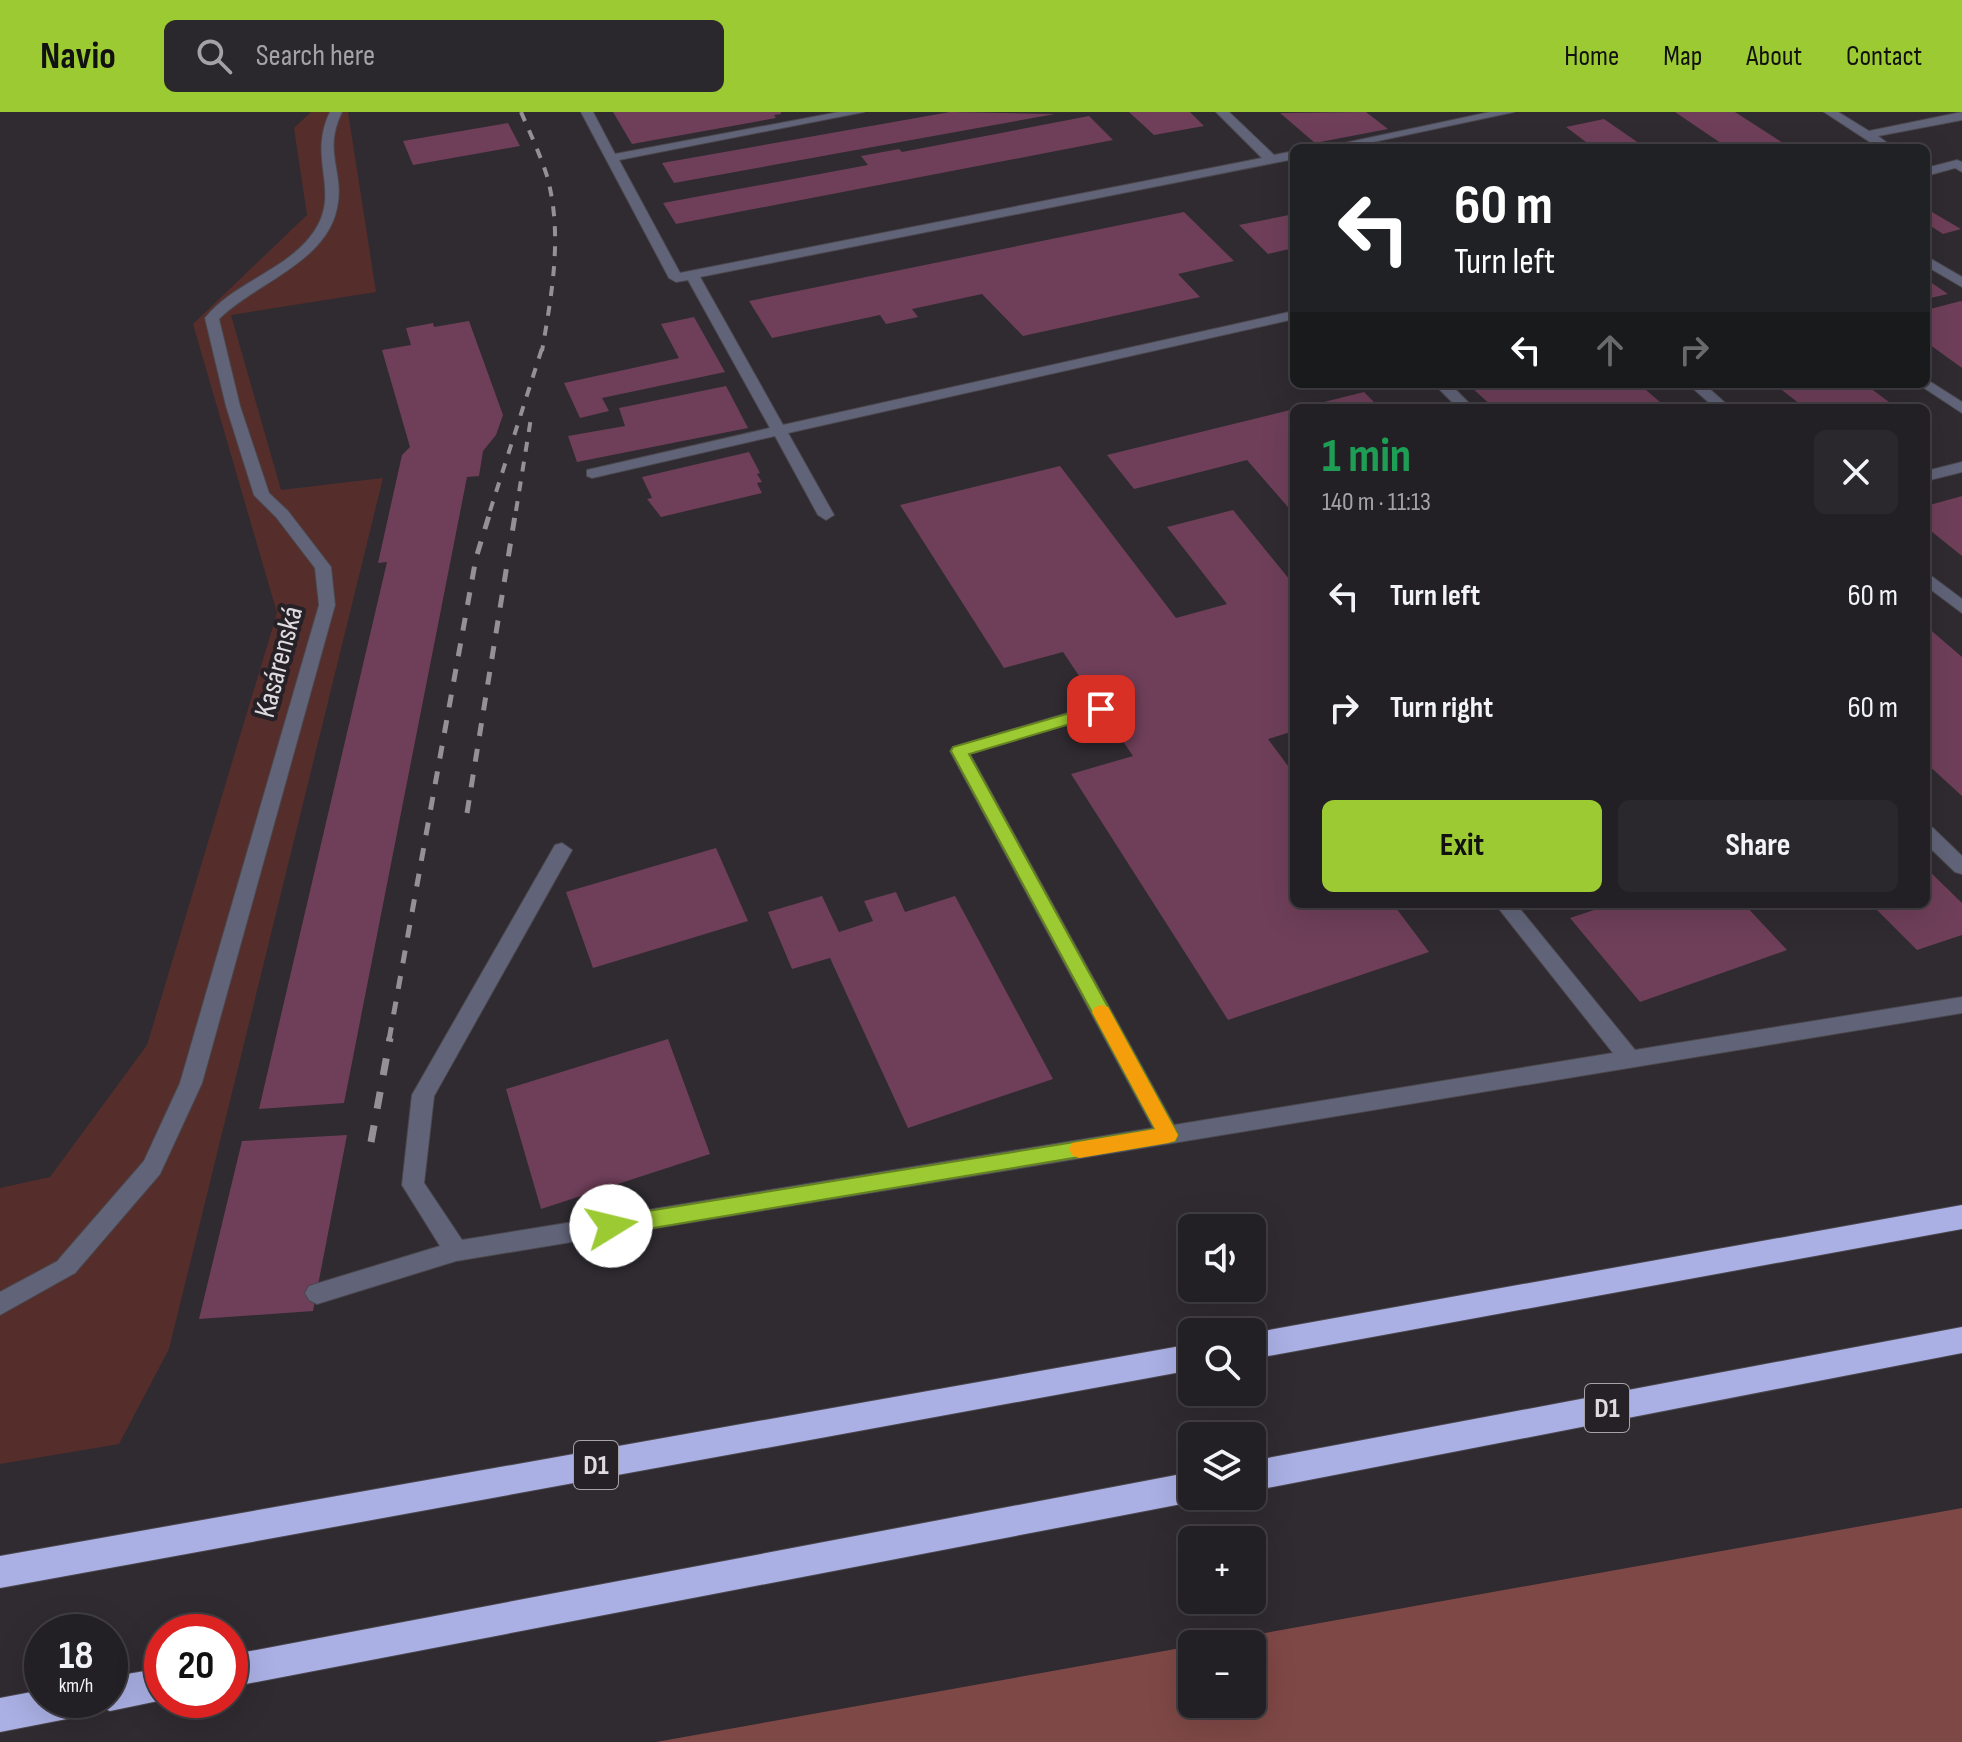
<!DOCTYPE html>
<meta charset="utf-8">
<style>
:root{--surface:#232025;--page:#2b282d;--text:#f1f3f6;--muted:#a3a3a7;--line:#403e42;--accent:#9cca32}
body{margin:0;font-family:"Sofia Sans Condensed",sans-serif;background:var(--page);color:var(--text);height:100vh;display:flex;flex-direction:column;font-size:30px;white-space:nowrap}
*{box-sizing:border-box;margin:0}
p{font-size:26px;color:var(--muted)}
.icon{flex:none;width:44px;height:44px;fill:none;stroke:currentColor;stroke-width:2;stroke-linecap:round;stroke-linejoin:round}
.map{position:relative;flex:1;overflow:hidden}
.sheet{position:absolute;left:1290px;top:292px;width:640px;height:504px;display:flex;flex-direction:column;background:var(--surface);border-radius:12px;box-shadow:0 8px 32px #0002,0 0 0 2px var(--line)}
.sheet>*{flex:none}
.top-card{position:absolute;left:1290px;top:32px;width:640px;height:244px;border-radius:12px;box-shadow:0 8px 32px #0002,0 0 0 2px var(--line);background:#202124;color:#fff;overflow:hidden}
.fabs{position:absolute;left:1178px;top:1102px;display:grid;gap:16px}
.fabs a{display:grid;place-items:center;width:88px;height:88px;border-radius:12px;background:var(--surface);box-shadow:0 8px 32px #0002,0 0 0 2px var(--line);font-size:40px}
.speed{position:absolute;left:24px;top:1502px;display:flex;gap:16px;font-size:40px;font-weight:700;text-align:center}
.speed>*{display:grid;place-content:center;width:104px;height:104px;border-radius:50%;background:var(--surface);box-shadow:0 8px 32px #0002,0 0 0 2px var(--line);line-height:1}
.speed small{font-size:20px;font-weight:400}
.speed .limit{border:12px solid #d22;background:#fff;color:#111}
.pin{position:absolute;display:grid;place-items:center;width:68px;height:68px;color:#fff;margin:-34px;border-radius:16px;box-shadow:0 4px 12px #0006}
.me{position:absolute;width:88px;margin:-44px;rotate:81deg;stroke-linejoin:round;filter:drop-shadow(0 0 6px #0008)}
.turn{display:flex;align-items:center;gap:28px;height:168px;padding:0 32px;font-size:36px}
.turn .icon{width:104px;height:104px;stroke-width:2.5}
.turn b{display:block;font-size:56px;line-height:68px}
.lanes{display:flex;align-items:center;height:76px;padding:0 32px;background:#0003;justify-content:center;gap:40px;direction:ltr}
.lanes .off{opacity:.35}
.round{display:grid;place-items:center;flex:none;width:84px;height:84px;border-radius:12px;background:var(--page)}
.head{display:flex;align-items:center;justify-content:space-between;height:136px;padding:0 32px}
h1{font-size:48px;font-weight:700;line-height:60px;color:#1e9e55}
.action{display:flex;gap:16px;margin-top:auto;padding:16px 32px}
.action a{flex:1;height:92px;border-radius:12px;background:var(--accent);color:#111;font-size:32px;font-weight:700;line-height:92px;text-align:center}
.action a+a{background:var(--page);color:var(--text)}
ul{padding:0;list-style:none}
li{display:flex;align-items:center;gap:24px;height:112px;padding:0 32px}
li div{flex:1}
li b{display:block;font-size:30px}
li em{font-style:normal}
header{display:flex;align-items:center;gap:48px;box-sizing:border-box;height:112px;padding:0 40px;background:var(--accent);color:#111}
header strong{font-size:38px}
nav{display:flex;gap:44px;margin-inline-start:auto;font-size:28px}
.search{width:560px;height:72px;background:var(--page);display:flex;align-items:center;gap:20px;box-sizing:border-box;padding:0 28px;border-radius:12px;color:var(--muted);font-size:30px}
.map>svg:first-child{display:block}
.green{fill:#552e2c}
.forest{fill:#7e4846}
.building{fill:#6f3f59}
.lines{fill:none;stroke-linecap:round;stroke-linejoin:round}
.lane-casing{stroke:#4b474d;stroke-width:2}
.street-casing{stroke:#4b474d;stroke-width:2}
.highway-casing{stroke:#4b474d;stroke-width:2}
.lane{fill:#616479;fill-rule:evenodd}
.street{fill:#616479;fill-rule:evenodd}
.highway{fill:#aab0e4;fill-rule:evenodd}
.rail-far2{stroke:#949095;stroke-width:4;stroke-dasharray:10 10;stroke-linecap:butt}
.rail-far1{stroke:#949095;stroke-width:5;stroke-dasharray:13 13;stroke-linecap:butt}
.rail{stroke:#949095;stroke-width:7;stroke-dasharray:17 17;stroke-linecap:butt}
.route{fill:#9cca32;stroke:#658320;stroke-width:2}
.slow{fill:#f59e0b}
.labels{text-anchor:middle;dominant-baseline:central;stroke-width:8;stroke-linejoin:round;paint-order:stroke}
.shield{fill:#252127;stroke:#a6a3a8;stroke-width:2}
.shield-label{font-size:28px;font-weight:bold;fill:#dedbdf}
.street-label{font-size:30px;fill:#dedbdf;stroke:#252127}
</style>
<header>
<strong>Navio</strong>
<div class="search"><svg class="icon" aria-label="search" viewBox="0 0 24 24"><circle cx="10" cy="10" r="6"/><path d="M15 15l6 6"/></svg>Search here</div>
<nav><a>Home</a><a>Map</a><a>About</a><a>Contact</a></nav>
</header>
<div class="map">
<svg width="1962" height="1630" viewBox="0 0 1962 1630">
<rect width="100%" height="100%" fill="#2f2b31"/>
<path class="green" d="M311,0H348L376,180L231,203L281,378L383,366L169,1237L119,1332L0,1352V1076L50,1065L147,933L277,501L193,212L307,103L294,16Z"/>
<path class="forest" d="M1962,1396V1630H656L1192,1534V1592H1252V1532H1203Z"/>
<path class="building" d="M613,0H781V2L774,3L776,6L632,32Z
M950,0L1055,2L674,71L662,51Z
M1129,0H1190L1204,14L1154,23Z
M1366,0L1388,17L1315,31L1280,1Z
M1675,0H1735L1791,36H1728Z
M1089,4L1113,28L676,112L663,91L868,53L861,44L899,37L902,40Z
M1604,7L1646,36H1594L1566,15Z
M508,11L520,34L413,53L403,29Z
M1184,100L1234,149L1178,162L1200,185L1023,224L982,182L912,197L918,205L886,212L880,203L772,226L749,189Z
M1932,100L1961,117L1943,122L1926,111V101Z
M1294,102V136L1268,142L1239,113Z
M1926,167L1948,182L1926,187Z
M1961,189L1962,190V256L1926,230V198Z
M694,205L725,260L602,286L609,299L580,306L564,271L679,246L661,212Z
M469,209L503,303L496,323L483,339L479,364L467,365L344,991L259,997L387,450L378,451L402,343L410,335L382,238L411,233L406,216L433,211L434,215Z
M1482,272H1639L1667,296H1494L1471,275Z
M1774,272H1865L1897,296H1805Z
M726,274L748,316L577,350L568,324L625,314L619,296Z
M1364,280L1380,296H1304V295Z
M1294,297V402L1247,348L1134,377L1107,343Z
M749,340L760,361L757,362L762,370L757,371L762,381L661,405L647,387L652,386L642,365Z
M1060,354L1176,506L1227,492L1167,415L1233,398L1294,473V619L1268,627L1294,662V792H1393L1429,840L1228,908L1071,662L1133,644L1063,540L1004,556L900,393Z
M1962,384V444L1926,415V394Z
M1926,514L1962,545V684L1926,651Z
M716,736L748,809L593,856L566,780Z
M1926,756L1962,791V823L1917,838L1871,792H1926Z
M896,780L905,800L955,784L1053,967L908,1016L830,846L792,857L768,800L822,784L839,820L873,809L864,789Z
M1612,792H1744L1787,838L1640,890L1570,806Z
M668,927L710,1042L541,1097L506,977Z
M347,1023L313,1199L199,1207L242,1029Z"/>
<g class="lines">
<defs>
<path id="lane" d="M581,0H593L615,42L839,0H864L619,48L680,161L1262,46L1216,0H1229L1274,43L1294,39V47L700,165L783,313L1294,199V207L788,321L834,403L826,408L818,403L775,324L592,366L587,364V358L770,316L688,168L676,170L669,166Z
M1490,0H1514L1345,36H1321Z
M1824,0H1838L1869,19L1962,0V8L1878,24L1894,36H1879Z
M1957,48L1962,50V60L1955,56L1926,64V56Z
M1926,144L1962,165V175L1926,154Z
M1926,267L1962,290V301L1921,274L1919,272H1926Z
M1434,272H1450L1474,296H1458Z
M1688,272H1704L1731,296H1715Z
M1962,350V360L1926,369V359Z
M1926,460L1962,487V501L1926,474Z
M1101,591L1110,597L1107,601L970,642L1174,1013L1613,941L1495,792H1516L1635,938L1962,885V901L456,1149L317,1192L309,1188L305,1181L309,1174L440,1134L402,1073L412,983L555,733L562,731L572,738L434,984L424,1071L462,1128L1153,1016L950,639L953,635Z
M1926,714L1933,716L1962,744V762L1955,760L1926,732Z
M67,1144L75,1147L79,1154L75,1161L0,1203V1180Z"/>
<path id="street" d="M330,0H342C322,41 345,59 337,96C326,151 255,171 219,207L240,294L269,381L288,399L331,455L335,493L202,971L160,1062L75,1161L67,1164L59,1161L55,1154L59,1147L144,1049L180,971L319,493L315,456L276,405L254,383L226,294L205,206C235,168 294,157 318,113C338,75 308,45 330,0Z"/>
<path id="highway" d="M1962,1093V1117L1252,1247V1221Z
M1962,1215V1241L1252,1379V1349Z
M1192,1232V1258L0,1476V1444Z
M1192,1360V1384H1203L1192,1390L230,1575V1543Z
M162,1556L163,1588L110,1599L98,1594L96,1588H110V1565Z
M42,1578V1588H94L89,1600L77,1605L0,1620V1586Z"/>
</defs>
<use href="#lane" class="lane-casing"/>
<use href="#street" class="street-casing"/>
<use href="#highway" class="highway-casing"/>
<use href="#lane" class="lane"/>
<use href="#street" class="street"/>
<use href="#highway" class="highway"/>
<path class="rail-far2" d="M521,0C530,21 540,42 547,64C563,122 552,181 542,239
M490,399L544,230
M516,399L531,306"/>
<path class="rail-far1" d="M467,701L516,397
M389,928L476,446L491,397"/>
<path class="rail" d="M371,1030L390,926"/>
</g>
<path class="route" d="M1101,592L1110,597L1107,601L969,642L1175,1017L1178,1023L1175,1029L611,1123L603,1120L600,1114L603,1107L611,1105L1155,1017L951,639L953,635Z"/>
<path class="slow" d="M1102,893L1108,895L1178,1023L1175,1029L1168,1031L1079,1046L1072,1043L1069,1037L1072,1031L1155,1017L1092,900L1095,895Z"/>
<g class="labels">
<g class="shield">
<rect x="1585" y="1272" width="44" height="48" rx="6"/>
<rect x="574" y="1329" width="44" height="48" rx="6"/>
</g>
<g class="shield-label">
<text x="1607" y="1296">D1</text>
<text x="596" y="1353">D1</text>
</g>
<g class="street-label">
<text transform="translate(279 550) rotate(-75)">Kasárenská</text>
</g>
</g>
</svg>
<div class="fabs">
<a><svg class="icon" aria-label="sound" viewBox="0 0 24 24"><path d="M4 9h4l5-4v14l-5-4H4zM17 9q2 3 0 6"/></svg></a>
<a><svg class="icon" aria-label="search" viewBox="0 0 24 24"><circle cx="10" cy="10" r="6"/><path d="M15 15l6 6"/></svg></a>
<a><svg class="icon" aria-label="layers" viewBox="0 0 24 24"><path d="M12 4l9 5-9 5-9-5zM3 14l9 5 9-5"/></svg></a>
<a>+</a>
<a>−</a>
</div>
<div class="speed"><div>18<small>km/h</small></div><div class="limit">20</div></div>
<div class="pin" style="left:1101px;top:597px;background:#d93025"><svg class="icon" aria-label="arrive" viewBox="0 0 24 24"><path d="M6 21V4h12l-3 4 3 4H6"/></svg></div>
<svg class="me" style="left:611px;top:1114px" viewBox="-20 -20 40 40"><circle r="19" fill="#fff"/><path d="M0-13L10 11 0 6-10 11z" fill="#9cca32"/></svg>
<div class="top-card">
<div class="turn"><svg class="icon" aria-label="left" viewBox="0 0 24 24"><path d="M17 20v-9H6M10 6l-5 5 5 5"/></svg><div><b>60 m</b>Turn left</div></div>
<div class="lanes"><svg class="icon" aria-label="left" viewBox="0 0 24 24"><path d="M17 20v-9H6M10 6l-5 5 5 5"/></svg><svg class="icon off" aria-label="ahead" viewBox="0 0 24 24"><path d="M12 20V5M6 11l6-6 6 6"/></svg><svg class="icon off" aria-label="right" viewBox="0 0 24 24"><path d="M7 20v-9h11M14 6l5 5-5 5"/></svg></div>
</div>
<section class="sheet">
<div class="head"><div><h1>1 min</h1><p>140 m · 11:13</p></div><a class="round"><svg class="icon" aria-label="close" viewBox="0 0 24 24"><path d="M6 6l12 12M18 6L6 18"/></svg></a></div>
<ul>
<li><svg class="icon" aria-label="left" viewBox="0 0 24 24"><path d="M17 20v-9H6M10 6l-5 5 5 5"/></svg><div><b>Turn left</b></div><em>60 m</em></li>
<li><svg class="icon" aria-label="right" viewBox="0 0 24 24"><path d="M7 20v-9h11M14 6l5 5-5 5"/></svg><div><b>Turn right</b></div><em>60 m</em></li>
</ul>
<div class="action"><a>Exit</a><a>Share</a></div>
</section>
</div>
